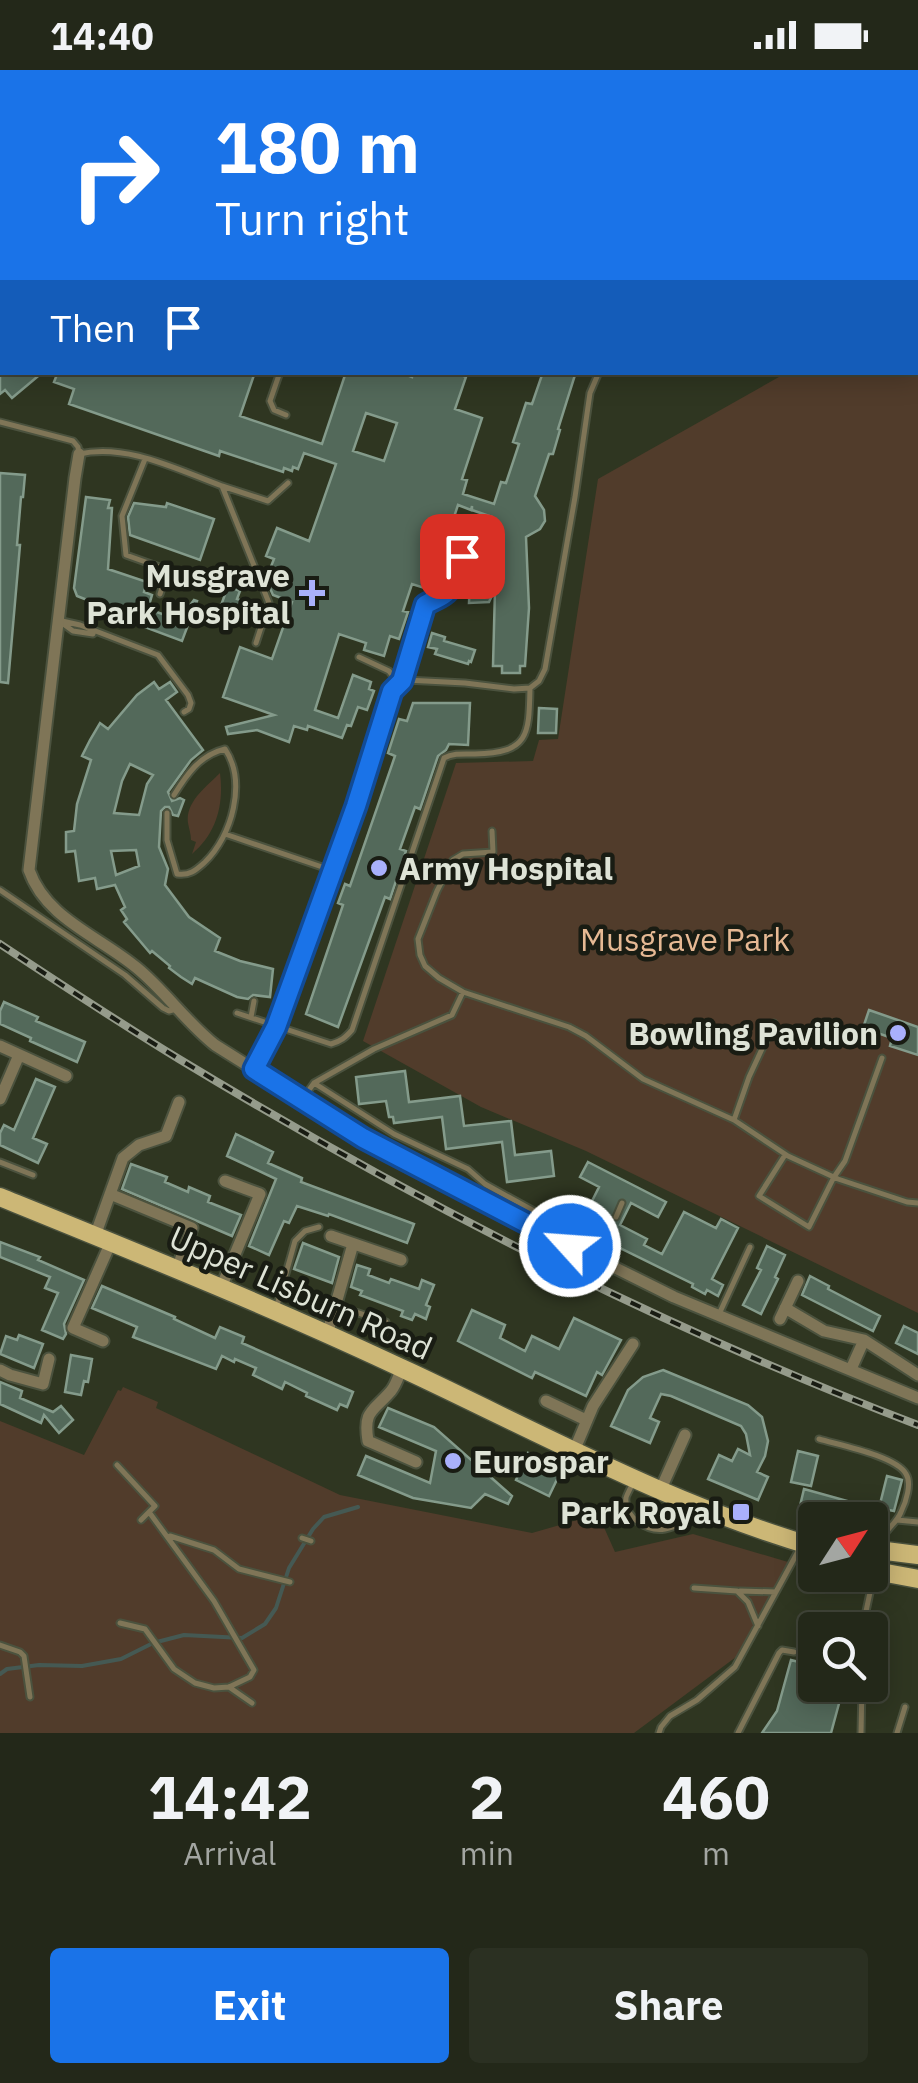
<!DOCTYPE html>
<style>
:root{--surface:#232819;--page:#2b3022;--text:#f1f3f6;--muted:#a3a6a2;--line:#404438;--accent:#1a73e8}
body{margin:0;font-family:"IBM Plex Sans",sans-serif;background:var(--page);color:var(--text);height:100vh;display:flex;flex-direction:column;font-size:38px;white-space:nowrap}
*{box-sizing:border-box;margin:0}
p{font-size:32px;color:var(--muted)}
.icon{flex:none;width:55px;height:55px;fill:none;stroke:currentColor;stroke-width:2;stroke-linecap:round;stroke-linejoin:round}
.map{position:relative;height:1663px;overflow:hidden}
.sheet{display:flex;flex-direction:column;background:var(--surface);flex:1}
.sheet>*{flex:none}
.top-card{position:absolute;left:0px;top:0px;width:920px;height:305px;box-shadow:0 5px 25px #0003,0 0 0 2px var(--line);background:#1a73e8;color:#fff;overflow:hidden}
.needle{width:65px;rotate:54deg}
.fabs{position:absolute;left:798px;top:1432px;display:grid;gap:20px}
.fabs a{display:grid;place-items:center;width:90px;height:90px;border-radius:10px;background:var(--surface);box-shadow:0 5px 25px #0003,0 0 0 2px var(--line);font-size:50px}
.pin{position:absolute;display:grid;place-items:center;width:85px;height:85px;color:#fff;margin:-42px;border-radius:20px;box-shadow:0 5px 15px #0006}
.me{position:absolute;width:110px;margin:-55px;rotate:296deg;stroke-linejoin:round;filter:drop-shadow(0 0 8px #0008)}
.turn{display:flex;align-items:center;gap:35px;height:210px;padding:0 50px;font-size:45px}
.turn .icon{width:130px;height:130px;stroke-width:2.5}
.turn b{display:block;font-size:70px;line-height:85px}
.then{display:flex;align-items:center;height:95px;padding:0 50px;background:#0003;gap:20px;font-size:38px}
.eta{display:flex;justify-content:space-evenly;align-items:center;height:170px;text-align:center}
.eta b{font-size:60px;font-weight:800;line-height:70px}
.button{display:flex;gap:20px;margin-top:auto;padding:20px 50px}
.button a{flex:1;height:115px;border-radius:10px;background:var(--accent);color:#fff;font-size:40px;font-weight:800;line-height:115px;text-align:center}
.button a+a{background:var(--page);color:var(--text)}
.status{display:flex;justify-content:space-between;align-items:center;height:70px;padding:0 50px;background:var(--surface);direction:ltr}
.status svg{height:28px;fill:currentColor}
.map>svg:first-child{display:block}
.green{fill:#513c2b}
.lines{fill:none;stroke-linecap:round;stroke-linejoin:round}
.stream{stroke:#455953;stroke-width:4}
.building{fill:#53695a;stroke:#849b8b;stroke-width:2.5;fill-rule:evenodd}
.service-casing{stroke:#4b523e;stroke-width:9}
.minor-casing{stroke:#4b523e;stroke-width:15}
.primary-casing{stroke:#4b523e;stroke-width:21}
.service{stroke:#7f7557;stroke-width:5}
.minor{stroke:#7f7557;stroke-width:11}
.primary{stroke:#ccb776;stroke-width:18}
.rail-casing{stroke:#959b8b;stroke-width:8}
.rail{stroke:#191c13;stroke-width:4;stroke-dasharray:11;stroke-linecap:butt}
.route-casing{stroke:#114b97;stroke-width:25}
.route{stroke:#1a73e8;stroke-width:18}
.poi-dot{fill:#a9b0fc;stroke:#191c13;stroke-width:4}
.labels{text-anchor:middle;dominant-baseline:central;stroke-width:9;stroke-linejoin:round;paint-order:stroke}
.poi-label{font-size:32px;font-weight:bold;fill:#dee3d6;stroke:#191c13;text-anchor:end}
.park-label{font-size:32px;fill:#e6b994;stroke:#191c13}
.street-label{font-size:32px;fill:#dee3d6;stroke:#191c13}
</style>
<div class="status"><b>14:40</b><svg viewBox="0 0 49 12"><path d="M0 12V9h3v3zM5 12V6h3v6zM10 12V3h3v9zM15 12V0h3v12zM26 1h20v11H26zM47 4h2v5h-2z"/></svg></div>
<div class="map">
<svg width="918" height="1663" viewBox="0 0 918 1663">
<rect width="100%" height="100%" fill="#2f3621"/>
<path class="green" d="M335,0H918V1243L586,1081L481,1037L363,971L456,693L533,691L539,670L558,669L598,409L786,303L918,302V2H342Z
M220,703C224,734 217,763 192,784L196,772L191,770C191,764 189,759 188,753C185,732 207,716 220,703Z
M123,1317L158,1332L156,1338L340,1425L532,1463L598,1444L615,1482L693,1464L788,1492L736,1587L634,1663H0V1351L84,1385L118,1320L121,1321Z"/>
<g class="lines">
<path class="stream" d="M478,0L483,2
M0,1604L7,1599L39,1595L82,1596L121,1589L153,1573L184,1565L242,1568L265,1554L276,1538L289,1498L313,1459L324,1447L358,1437"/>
</g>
<path class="building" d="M0,302H43L12,328L5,320L0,324Z
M58,302H255L240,346L322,374L346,302H399L412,307L413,302H455L466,307L455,339L482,348L462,409L467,410L463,424L494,434L501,412L506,413L519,374L513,372L526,333L532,334L543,302H568L575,305L558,359L560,360L553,384H549L535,426L544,440L545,451L540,459L526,467L529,538L525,596H520V603H502V596H493L495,519L489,532L469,533L470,509L494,510L492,447L472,440V436L471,440L458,435L448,465L461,469L448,506L444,505L439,519L434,521L412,514L403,541L408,542L399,569L390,566L384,586L364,580L366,573L339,564L315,640L338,648L353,605L371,612L369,619L374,621L367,640L358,637L351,656L347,655L342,668L308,656L307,660L294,656L289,672L257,660L228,664L226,657L274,645L223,627L240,577L272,589L292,532L273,525L266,509L274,489L266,486L277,458L309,471L336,394L304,383L298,399L293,397L292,401L284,398L283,402L220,381L219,386L69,334L74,319L54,312ZM366,343L397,353L384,391L353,381Z
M0,403L25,405L23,427H21L17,475H20L8,613L0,612Z
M86,427L110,430L108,438H112L108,499L147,512L144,522L152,525L148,539L179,550L194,530L197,531L182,571L142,556L143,552L77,526L74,518Z
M134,433L166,437L167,433L214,449L200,490L130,465L128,447Z
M228,516L240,521L237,529L240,530L236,543L234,542L232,546L219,541Z
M432,563L445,567L444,571L475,580L471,592L469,591L468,594L435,584L437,579L428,577Z
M154,612L159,619L170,612L177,622L166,630L203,680L191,690L168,722L172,731L180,728L184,730L178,746L173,745L169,737H165L161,741L159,777L168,799L165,815L189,847L220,868L215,881L240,891L273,899L270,927L253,925L248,929L237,927L195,908L192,914L181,907L169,898L170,896L152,881L150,883L124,852L127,849L121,840L125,837L115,815L97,819L95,808L79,811L75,781L66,782V762L74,761L77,734L91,690L82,686L90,670L100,653L108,659L137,625ZM130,694L153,705L147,714L139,745L114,743L122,711ZM136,780L139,796L116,805L111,781Z
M413,633H470L468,675L449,674L446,680L438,686L420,739L415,737L400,779L406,781L390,829L385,827L338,957L306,944L343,835L338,833L345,814L350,816L395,686L388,683L399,649L407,651Z
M539,638L557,639L556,663H538Z
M4,932L38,947L36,951L85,972L77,992L30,971L31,968L0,954V941Z
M869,940L918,957V985L890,976L892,968L863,958Z
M405,1001L409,1032L460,1026L464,1056L511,1051L515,1085L551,1081L554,1106L507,1112L502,1072L446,1079L442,1047L394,1053L393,1047H389L386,1031L359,1034L356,1007Z
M36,1009L55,1017L33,1068L47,1074L38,1093L0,1075V1063L4,1055L14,1060Z
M236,1064L273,1082L268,1093L302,1108L301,1112L414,1154L407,1173L329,1144L328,1146L297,1136L289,1153L284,1151L269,1185L249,1176L276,1109L227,1086Z
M588,1092L666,1132L658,1147L631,1133L620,1155L647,1169L644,1175L662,1184L684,1142L716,1158L721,1149L738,1158L712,1209L723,1215L718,1226L707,1220L705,1224L692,1217L693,1214L610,1173L607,1165L602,1164L598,1167L559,1147L568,1131L587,1141L599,1117L580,1107Z
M131,1094L167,1107L165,1112L188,1122L189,1117L210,1126L208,1132L241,1145L232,1166L122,1119Z
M0,1172L40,1187L38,1190L84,1210L64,1254L66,1264L63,1269L42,1260L58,1223L45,1218L50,1207L0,1187Z
M303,1173L339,1187L332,1213L294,1199Z
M767,1176L785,1185L775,1207L778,1209L761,1244L743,1235L761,1200L757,1198Z
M357,1195L370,1199L368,1205L389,1213L391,1209L419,1219L422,1210L434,1215L426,1235L430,1237L426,1249L415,1244L412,1250L401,1246L403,1241L360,1225L362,1221L351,1217Z
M810,1206L829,1216L828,1219L880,1246L873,1261L802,1225Z
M102,1216L175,1247L174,1249L215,1268L220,1257L244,1267L242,1273L353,1322L347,1337L340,1334L337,1340L306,1326L307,1323L285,1312L282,1319L253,1305L256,1298L235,1289L234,1292L222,1286L216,1299L133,1267L137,1257L92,1238Z
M472,1240L505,1255L500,1268L525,1281L532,1266L559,1279L574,1248L621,1270L602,1305L597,1302L586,1326L535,1302L532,1308L458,1271Z
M904,1256L918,1263V1284L896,1273Z
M19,1265L43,1274L34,1298L0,1284L6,1266L17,1270Z
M71,1285L92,1289L88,1312L84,1311L81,1325L65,1322Z
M663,1300L748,1335L762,1347L768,1371L765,1386L757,1402L768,1407L758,1430L708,1409L719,1385L732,1391L738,1379L750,1385L746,1364L741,1356L671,1326L661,1324L650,1348L659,1352L650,1373L611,1356L628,1320L643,1307Z
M0,1312L22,1321L20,1328L53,1342L61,1336L73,1350L59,1363L44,1345L41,1353L0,1334Z
M388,1338L434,1357L512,1426L508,1434L485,1424L471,1438L413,1428L358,1405L366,1386L430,1413L436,1381L379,1357Z
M798,1381L818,1386L811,1416L791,1412Z
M528,1383L562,1399L549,1426L516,1410Z
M887,1406L902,1410L894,1441L879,1438Z
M804,1419L880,1440L877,1450H836L799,1440Z
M791,1590L815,1596V1615H844L831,1663H762L777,1641Z"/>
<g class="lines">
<defs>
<path id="service" d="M310,0L318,2
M184,2L185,0
M0,117L2,118
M280,302L270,331L274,340L286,345
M0,352L73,371L78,377L79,384C127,373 178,400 222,416L269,533L256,573
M145,389L122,446L126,485L168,500L160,524
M222,416L268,431L288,413
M62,551L80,555L158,585L188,625L191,633L189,639L184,642
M62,553L73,561L93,564
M359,587L389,601L398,613
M401,611L425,535C432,526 444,527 450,518L473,454
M167,743V770L177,804C190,806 196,800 205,792C232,766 247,712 225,679C200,685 187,704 174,725
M492,761L493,782L463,784L453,790L437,821L418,869L420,885L425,896L439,908L463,922L569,957L586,966L643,1009L734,1050L788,1086L838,1109L907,1132L918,1133
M225,764L331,800
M0,820L125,905L163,938L169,941L176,939
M237,943L331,974C341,971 345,968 352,960L444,688C453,683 463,684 475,684C529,683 529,665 530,618
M251,947L254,931
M255,998L274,964L356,736L394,616L406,610L465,613L514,619L530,618L539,611L545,599L575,427L590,323L599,302
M314,1013L394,1064L468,1099L485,1114L534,1141L533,1157
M304,1027L314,1013L374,979L452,945L463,922
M734,1050L749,1007L774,953
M785,1085L759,1126L809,1157L834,1107L845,1091L882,988
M0,1092L33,1105
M616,1147L622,1133
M597,1186L604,1170
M337,1236L386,1252
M276,1239L295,1171L305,1161L319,1157
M720,1242L750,1177
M819,1369C839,1375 896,1386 906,1404C912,1413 906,1432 901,1442C896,1455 884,1459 880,1474
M117,1395L155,1436L141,1450
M633,1413C632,1415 626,1426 626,1428C624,1448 648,1462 665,1459C678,1457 691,1448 703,1444
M897,1450L918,1452
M170,1466L214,1480L239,1499L290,1512
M302,1468L311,1471
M694,1518L737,1521L748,1532L758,1556
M740,1521L776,1522
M120,1553L145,1559L174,1599L195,1613L214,1618L229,1617L250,1607L254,1600L214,1531L149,1442
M862,1560L878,1485
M0,1575L20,1582L24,1586L30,1627
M229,1617L252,1633
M659,1663L661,1657L670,1646L697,1630L735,1597L801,1476
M738,1663L779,1583L782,1580L794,1582
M861,1663L862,1615
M897,1663L905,1637"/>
<path id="minor" d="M79,384L75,408L29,800C46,849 99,866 137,898C165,921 186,952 215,975L363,1068L533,1157L674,1227L918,1328
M0,976L66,1006
M0,1029L19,985
M110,1124L192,1158L177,1199
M95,1166L123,1088L139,1075L166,1066L179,1032
M331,1166L401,1190
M221,1218L260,1124L225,1111
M785,1238L824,1261L864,1270L918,1305
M780,1249L798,1211
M327,1265L353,1174
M103,1271L73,1258L111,1172
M402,1298C399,1305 396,1315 391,1321C373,1342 363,1340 368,1371L416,1392
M851,1299L864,1270
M0,1300L10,1305L43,1314L49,1289
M546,1331L586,1350
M574,1381L593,1336L633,1274
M660,1421L685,1365"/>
<path id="primary" d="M0,1127C138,1183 277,1239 412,1303C544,1365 674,1436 815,1477
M870,1479L918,1485
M870,1500L918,1509"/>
</defs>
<use href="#service" class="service-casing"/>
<use href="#minor" class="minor-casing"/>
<use href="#primary" class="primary-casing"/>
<use href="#service" class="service"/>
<use href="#minor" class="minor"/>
<use href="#primary" class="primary"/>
<defs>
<path id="rail" d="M0,874C59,913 118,952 179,989C412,1130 663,1258 918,1355"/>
</defs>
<use href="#rail" class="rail-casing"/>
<use href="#rail" class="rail"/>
</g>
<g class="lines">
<defs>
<path id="route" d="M462,486C458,496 455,513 448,521C442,528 432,530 425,535L402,611L392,621L356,736L276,957L254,999L363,1068L570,1176"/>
</defs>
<use href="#route" class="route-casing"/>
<use href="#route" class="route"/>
</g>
<g class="poi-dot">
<path d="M307 508h10v10h10v10h-10v10h-10v-10h-10v-10h10z"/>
<circle cx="379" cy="798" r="10"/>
<circle cx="898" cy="963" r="10"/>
<circle cx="453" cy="1391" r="10"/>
<rect x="731" y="1432" width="20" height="20" rx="5"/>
</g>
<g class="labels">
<g class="poi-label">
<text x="290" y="505">Musgrave<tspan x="290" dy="37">Park Hospital</tspan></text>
<text x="399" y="798" text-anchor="start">Army Hospital</text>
<text x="878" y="963">Bowling Pavilion</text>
<text x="473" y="1391" text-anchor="start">Eurospar</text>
<text x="721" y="1442">Park Royal</text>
</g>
<g class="park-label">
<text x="685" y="869">Musgrave Park</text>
</g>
<g class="street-label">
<text transform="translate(301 1222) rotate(24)">Upper Lisburn Road</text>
</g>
</g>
</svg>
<div class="fabs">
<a><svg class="needle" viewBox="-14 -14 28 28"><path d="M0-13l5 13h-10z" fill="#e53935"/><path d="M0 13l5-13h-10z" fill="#a3a6a2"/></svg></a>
<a><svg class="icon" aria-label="search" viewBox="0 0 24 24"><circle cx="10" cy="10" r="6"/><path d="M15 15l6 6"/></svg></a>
</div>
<div class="pin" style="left:462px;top:486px;background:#d93025"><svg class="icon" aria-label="arrive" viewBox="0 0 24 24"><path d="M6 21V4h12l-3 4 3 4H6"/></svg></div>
<svg class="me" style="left:570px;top:1176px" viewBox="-20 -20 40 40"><circle r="17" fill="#1a73e8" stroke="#fff" stroke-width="3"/><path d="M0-11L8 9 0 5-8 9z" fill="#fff"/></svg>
<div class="top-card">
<div class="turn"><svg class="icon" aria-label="right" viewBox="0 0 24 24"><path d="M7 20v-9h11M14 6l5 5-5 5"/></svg><div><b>180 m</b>Turn right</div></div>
<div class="then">Then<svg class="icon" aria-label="arrive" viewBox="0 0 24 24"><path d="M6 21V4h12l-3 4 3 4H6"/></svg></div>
</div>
</div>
<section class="sheet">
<div class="eta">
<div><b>14:42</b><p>Arrival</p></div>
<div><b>2</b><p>min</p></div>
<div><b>460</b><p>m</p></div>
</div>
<div class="button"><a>Exit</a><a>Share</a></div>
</section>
